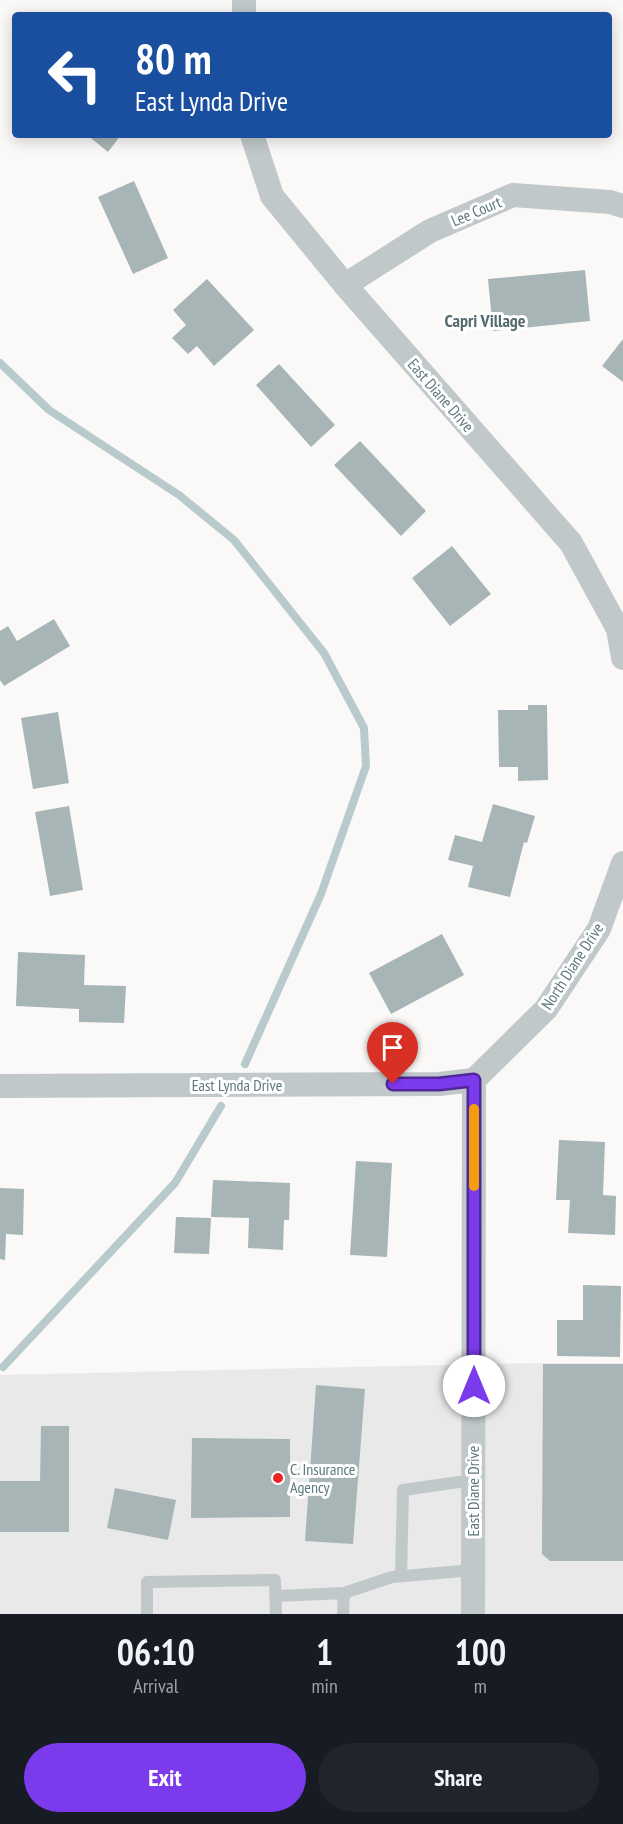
<!DOCTYPE html>
<style>
:root{--surface:#171b24;--page:#20242c;--text:#f1f3f6;--muted:#9ea1a6;--accent:#7c3aed}
body{margin:0;font-family:"PT Sans Narrow",sans-serif;background:var(--page);color:var(--text);height:100vh;display:flex;flex-direction:column;font-size:22px;white-space:nowrap}
*{box-sizing:border-box;margin:0}
p{font-size:20px;color:var(--muted)}
.icon{flex:none;width:33px;height:33px;fill:none;stroke:currentColor;stroke-width:2;stroke-linecap:round;stroke-linejoin:round}
.map{position:relative;height:1614px;overflow:hidden}
.details{display:flex;flex-direction:column;background:var(--surface);flex:1}
.details>*{flex:none}
.banner{position:absolute;left:12px;top:12px;width:600px;height:126px;border-radius:6px;box-shadow:0 3px 15px #0003;background:#1a4fa0;color:#fff;overflow:hidden}
.pin{position:absolute;display:grid;place-items:center;width:51px;height:51px;color:#fff;margin:-62px -26px;border-radius:50% 50% 50% 0;rotate:-45deg;box-shadow:0 0 6px #0007}
.pin .icon{rotate:45deg}
.me{position:absolute;width:66px;margin:-33px;rotate:0deg;stroke-linejoin:round;filter:drop-shadow(0 0 4px #0008)}
.turn{display:flex;align-items:center;gap:21px;height:126px;padding:0 24px;font-size:27px}
.turn .icon{width:78px;height:78px;stroke-width:2.5}
.turn b{display:block;font-size:42px;line-height:51px}
.eta{display:flex;justify-content:space-evenly;align-items:center;height:102px;text-align:center}
.eta b{font-size:36px;font-weight:600;line-height:42px}
.button{display:flex;gap:12px;margin-top:auto;padding:12px 24px}
.button a{flex:1;height:69px;border-radius:36px;background:var(--accent);color:#fff;font-size:24px;font-weight:600;line-height:69px;text-align:center}
.button a+a{background:var(--page);color:var(--text)}
.map>svg:first-child{display:block}
.built{fill:#e8e9e8}
.lines{fill:none;stroke-linecap:round;stroke-linejoin:round}
.stream{stroke:#b8cacb;stroke-width:8}
.building{fill:#a7b5b7}
.service{stroke:#c0c8ca;stroke-width:12}
.minor{stroke:#c0c8ca;stroke-width:24}
.route-casing{stroke:#51269a;stroke-width:15}
.route{stroke:#7c3aed;stroke-width:10}
.slow{stroke:#f59e0b;stroke-width:10}
.poi-dot{fill:#ed2425;stroke:#fff;stroke-width:2}
.labels{text-anchor:middle;dominant-baseline:central;stroke-width:6;stroke-linejoin:round;paint-order:stroke}
.street-label{font-size:16px;fill:#5e787e;stroke:#fff}
.poi-label{font-size:16px;fill:#5e787e;stroke:#fff;text-anchor:start}
.neighbourhood-label{font-size:18px;font-weight:bold;fill:#556a6f;stroke:#fff}
</style>
<div class="map">
<svg width="623" height="1614" viewBox="0 0 623 1614">
<rect width="100%" height="100%" fill="#faf9f7"/>
<path class="built" d="M531,1363H623V1614H0V1375Z"/>
<g class="lines">
<path class="stream" d="M0,363L49,410L179,495L234,540L324,653L364,728L366,766L321,894L245,1064
M3,1367L175,1183L221,1106"/>
</g>
<path class="building" d="M87,135H121L108,152Z
M134,181L168,258L133,274L98,197Z
M585,270L590,321L493,331L488,279Z
M207,279L254,330L214,366L197,346L188,354L172,338L186,325L173,310Z
M623,339V382L602,366Z
M279,364L335,425L311,447L256,385Z
M360,441L426,511L401,536L334,465Z
M452,546L491,594L450,626L412,578Z
M54,619L70,646L4,686L0,680V631L8,626L17,641Z
M528,705H547L548,780L518,781V767H499L498,710H528Z
M58,712L69,783L33,789L21,718Z
M493,804L535,816L527,843L524,842L510,897L468,887L473,866L448,860L455,835L482,842Z
M69,806L83,890L50,896L35,812Z
M442,934L464,975L391,1014L369,973Z
M18,952L85,955L84,985L126,986L124,1023L79,1022V1009L16,1006Z
M559,1140L605,1142L603,1195L616,1196L615,1235L568,1233L570,1200H556Z
M356,1161L392,1163L387,1257L350,1255Z
M213,1180L290,1183L289,1220H284L283,1250L248,1248L249,1218L211,1217Z
M0,1188L24,1189L23,1235L6,1234L5,1260L0,1259Z
M176,1217L211,1218L209,1254L174,1253Z
M583,1285L621,1286L620,1357L557,1356V1320H583Z
M543,1364H623V1561H550L542,1554Z
M316,1385L365,1389L353,1544L305,1541Z
M41,1426H69V1532H0V1481H40Z
M192,1438L290,1439V1517L191,1518Z
M115,1488L176,1500L168,1540L107,1528Z"/>
<g class="lines">
<path class="service" d="M401,1576L403,1490L473,1480
M276,1596L344,1593L392,1577L473,1570
M147,1614V1582L275,1580L276,1614
M343,1614L344,1593"/>
<path class="minor" d="M244,15V0
M252,135L272,196L345,285L571,543L618,629L623,658
M345,285L430,231L513,195L610,202L623,206
M474,1080L546,1009L599,929L623,863
M0,1086L439,1084L474,1080
M473,1614L474,1080"/>
</g>
<g class="lines">
<defs>
<path id="route" d="M393,1084H439L474,1080V1386"/>
</defs>
<use href="#route" class="route-casing"/>
<use href="#route" class="route"/>
<path class="slow" d="M474,1186V1109"/>
</g>
<circle class="poi-dot" cx="278" cy="1478" r="6"/>
<g class="labels">
<g class="street-label">
<text transform="translate(476 211) rotate(-23)">Lee Court</text>
<text transform="translate(441 395) rotate(49)">East Diane Drive</text>
<text transform="translate(572 966) rotate(-57)">North Diane Drive</text>
<text x="237" y="1085">East Lynda Drive</text>
<text transform="translate(473 1491) rotate(-90)">East Diane Drive</text>
</g>
<g class="poi-label">
<text x="290" y="1469">C. Insurance<tspan x="290" dy="18">Agency</tspan></text>
</g>
<g class="neighbourhood-label">
<text x="485" y="320">Capri Village</text>
</g>
</g>
</svg>
<div class="pin" style="left:393px;top:1084px;background:#d93025"><svg class="icon" aria-label="arrive" viewBox="0 0 24 24"><path d="M6 21V4h12l-3 4 3 4H6"/></svg></div>
<svg class="me" style="left:474px;top:1386px" viewBox="-20 -20 40 40"><circle r="19" fill="#fff"/><path d="M0-13L10 11 0 6-10 11z" fill="#7c3aed"/></svg>
<div class="banner">
<div class="turn"><svg class="icon" aria-label="left" viewBox="0 0 24 24"><path d="M17 20v-9H6M10 6l-5 5 5 5"/></svg><div><b>80 m</b>East Lynda Drive</div></div>
</div>
</div>
<section class="details">
<div class="eta">
<div><b>06:10</b><p>Arrival</p></div>
<div><b>1</b><p>min</p></div>
<div><b>100</b><p>m</p></div>
</div>
<div class="button"><a>Exit</a><a>Share</a></div>
</section>
